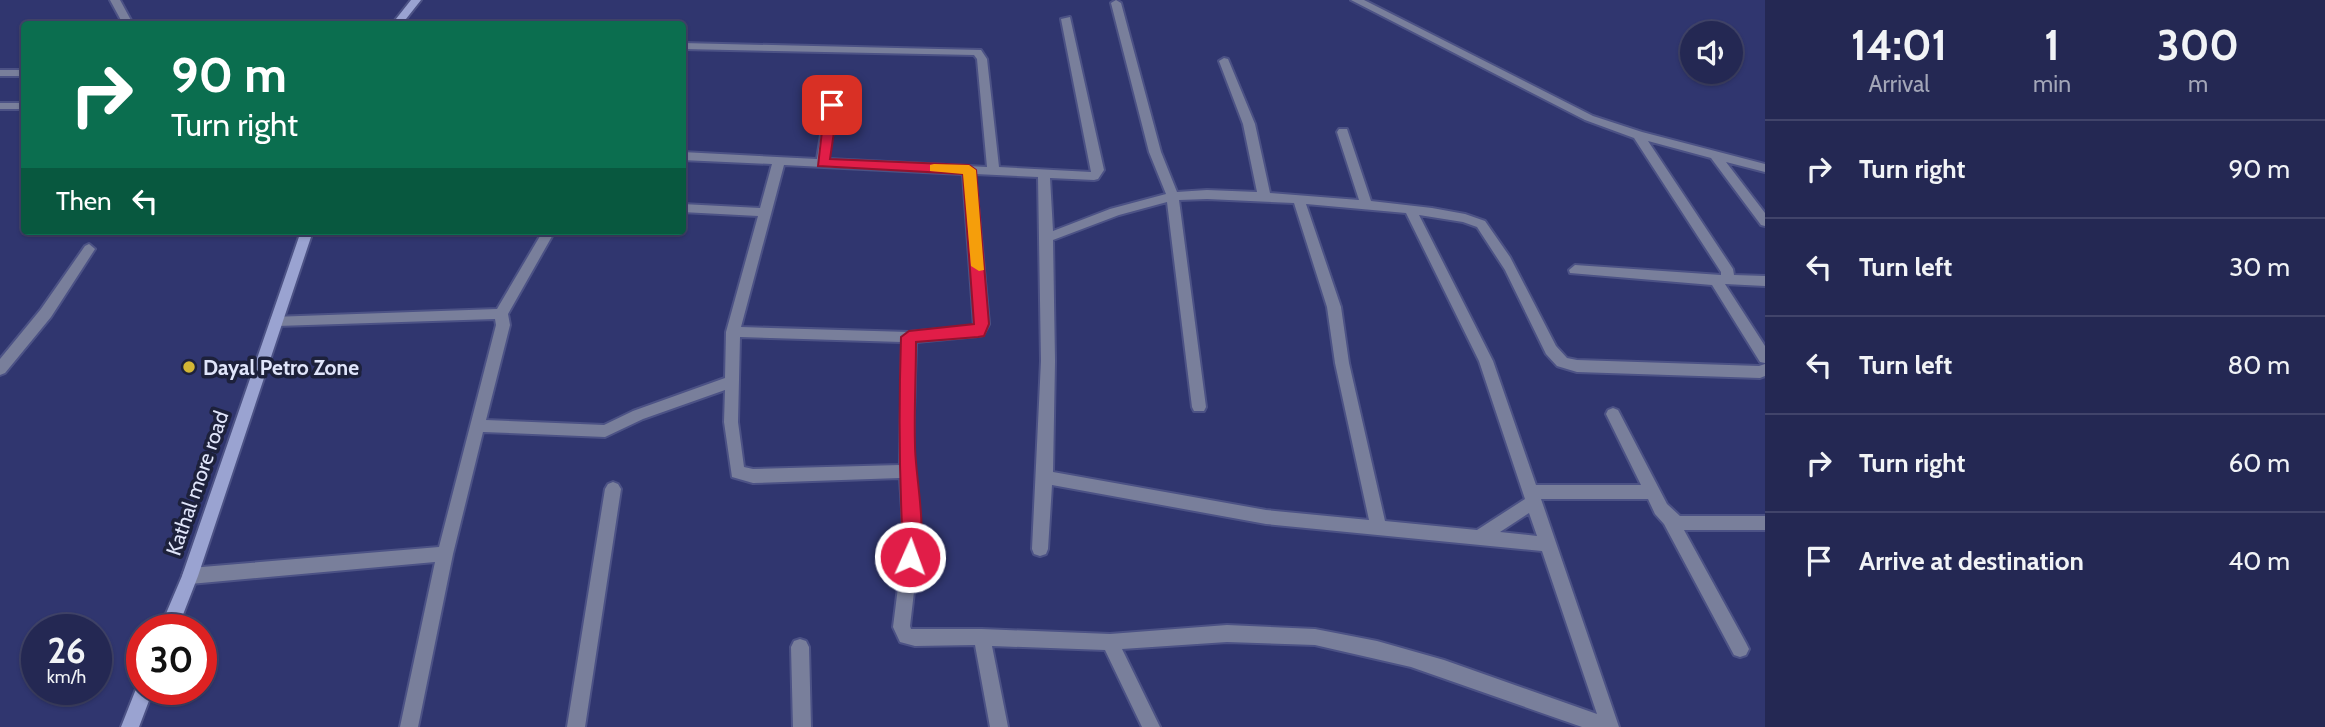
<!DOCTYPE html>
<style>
:root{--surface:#242853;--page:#30345d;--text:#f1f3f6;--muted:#a3a6b8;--line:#41446a}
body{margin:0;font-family:Cabin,sans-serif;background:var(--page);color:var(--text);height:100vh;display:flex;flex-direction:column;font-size:26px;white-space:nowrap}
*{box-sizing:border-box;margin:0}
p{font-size:23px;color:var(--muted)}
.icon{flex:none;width:38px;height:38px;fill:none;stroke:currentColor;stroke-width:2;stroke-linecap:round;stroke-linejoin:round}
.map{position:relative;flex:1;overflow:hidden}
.details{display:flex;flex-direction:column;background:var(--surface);width:560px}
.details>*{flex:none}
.top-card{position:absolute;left:21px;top:21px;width:665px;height:214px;border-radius:7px;box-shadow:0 2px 5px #0004,0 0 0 2px var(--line);background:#0b6e4f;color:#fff;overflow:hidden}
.controls{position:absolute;left:1680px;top:21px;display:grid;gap:14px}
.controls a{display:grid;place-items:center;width:63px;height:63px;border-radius:50%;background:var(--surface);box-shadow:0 2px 5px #0004,0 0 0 2px var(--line);font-size:35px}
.speed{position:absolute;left:21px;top:614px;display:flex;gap:14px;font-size:35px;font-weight:700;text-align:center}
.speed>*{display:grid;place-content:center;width:91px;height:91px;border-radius:50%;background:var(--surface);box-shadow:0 2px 5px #0004,0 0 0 2px var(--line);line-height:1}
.speed small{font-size:18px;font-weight:400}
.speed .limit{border:10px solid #d22;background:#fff;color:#111}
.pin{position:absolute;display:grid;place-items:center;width:60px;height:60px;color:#fff;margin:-30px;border-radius:14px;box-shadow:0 4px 10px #0006}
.me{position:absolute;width:77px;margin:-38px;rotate:2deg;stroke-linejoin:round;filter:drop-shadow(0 0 5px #0008)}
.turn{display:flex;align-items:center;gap:24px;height:147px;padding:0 35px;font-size:32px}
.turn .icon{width:91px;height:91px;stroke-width:2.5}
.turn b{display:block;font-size:49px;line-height:60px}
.then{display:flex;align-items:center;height:66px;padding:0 35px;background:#0003;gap:14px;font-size:26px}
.eta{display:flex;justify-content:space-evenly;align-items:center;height:119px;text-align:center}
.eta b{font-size:42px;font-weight:800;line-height:49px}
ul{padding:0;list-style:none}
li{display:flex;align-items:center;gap:21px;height:98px;padding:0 35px;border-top:2px solid var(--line)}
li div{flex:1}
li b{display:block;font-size:26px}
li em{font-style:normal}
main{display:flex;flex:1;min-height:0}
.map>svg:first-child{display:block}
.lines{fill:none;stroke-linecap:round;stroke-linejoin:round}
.minor-casing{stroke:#4c5285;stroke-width:4}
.secondary-casing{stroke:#4c5285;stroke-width:4}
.minor{fill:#797f9b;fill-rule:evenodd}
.secondary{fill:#9aa3d1;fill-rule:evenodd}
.route{fill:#e11d48;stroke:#92132f;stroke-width:2}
.slow{fill:#f59e0b}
.poi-dot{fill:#d3b635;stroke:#1d213b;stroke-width:2.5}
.labels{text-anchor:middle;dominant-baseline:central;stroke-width:7;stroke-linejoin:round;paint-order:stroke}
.poi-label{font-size:21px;font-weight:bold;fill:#e0e5fa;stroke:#1d213b;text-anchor:start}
.street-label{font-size:21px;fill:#e0e5fa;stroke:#1d213b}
</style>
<main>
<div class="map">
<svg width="1765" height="727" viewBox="0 0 1765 727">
<rect width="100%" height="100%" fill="#30366f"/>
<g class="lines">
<defs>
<path id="minor" d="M110,0H120L133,24H123Z
M1116,0L1121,3L1161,152L1177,192L1207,190L1257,192L1243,124L1219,61L1224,58L1228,59L1255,124L1270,193L1359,200L1337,132L1339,129H1347L1371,201L1432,208L1465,214L1485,221L1510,257L1556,346L1567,358L1577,360L1759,366L1765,364V376L1760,378L1577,372L1557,366L1546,354L1505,270L1477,227L1463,222L1419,215L1493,361L1536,485H1641L1606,414L1608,410L1613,408L1618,410L1667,504L1680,516H1765V530H1684L1746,643L1749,649L1746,655L1740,657L1734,655L1664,524L1655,514L1648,499H1541L1619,727H1582L1411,667L1315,645L1227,642L1122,649L1160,727H1142L1105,650L992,646L1008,727H990L975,645L915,646L900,642L893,627L904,540L900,478L753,483L732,477L724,422L725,390L643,419L605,437L483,432L453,554L418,727H400L435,562L190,584L184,581L182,576L184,571L190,568L439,547L496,325L495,319L277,326L272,325L270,321L272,317L497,309L543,231H555L508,314L510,325L486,420L604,425L633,411L725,378L726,332L758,216L682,212V204L760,208L772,164L682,160V152L817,159L826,105L832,102L838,105L828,159L987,167L977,59L974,55L682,49V43L981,50L987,59L999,167L1091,172L1061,19L1070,17L1104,170L1098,179L1094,180L1050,178L1053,231L1110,209L1166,194L1149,152L1111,3ZM784,165L963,174L974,326L909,332L741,327ZM975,174L1038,177L1041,361L1032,549L1034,554L1040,556L1046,554L1048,549L1052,485L1266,524L1542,551L1597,714L1444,660L1377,641L1315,629L1227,625L1110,634L982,629H911L910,626L920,540L913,446L916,342L978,336L983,335L989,324ZM1207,199L1294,203L1327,307L1335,363L1369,520L1266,510L1053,472L1055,361L1053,240L1119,215L1167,202L1192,407L1194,411H1204L1206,407L1179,200ZM1306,204L1406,213L1479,361L1525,499L1477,530L1385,521L1349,363L1341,307ZM740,337L902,342L900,465L753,469L744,467L738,422ZM1529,513L1537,536L1500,532Z
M1351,0H1364L1593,116L1642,132L1765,164V172L1726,162L1765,213V226L1761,225L1711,158L1648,141L1733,269L1734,275L1765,276V286L1725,284L1765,346V363L1760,362L1712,285L1570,273L1569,270L1575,265L1721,275V272L1634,138L1585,120Z
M0,70H24V76H0Z
M0,103H24V109H0Z
M89,244L95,249L51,317L5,373L0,375V359L41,309L85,246Z
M613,482L618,484L621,489L585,727H567L605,489L608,484Z
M800,639L806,641L809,647L811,727H793L791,647L794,641Z"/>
<path id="secondary" d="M411,0H421L402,24H392Z
M301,231H313L198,576L177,630H159L182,576Z
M142,682V690H153L139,727H121L138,684Z"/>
</defs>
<use href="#minor" class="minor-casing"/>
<use href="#secondary" class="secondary-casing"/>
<use href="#minor" class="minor"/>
<use href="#secondary" class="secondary"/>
</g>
<path class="route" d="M832,101L838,105L830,159L969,165L976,170L989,324L984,336L978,337L916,342C916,376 914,411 915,445C915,477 929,534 916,563L910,565L903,563C898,552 902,537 902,526C899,462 899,400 901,337L909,331L974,324L963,174L818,166L825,105Z"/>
<path class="slow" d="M934,164L969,165L976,170L984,270L979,271L971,266L963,174L930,171V165Z"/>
<circle class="poi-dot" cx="189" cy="367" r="7"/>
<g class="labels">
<g class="poi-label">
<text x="203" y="367">Dayal Petro Zone</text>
</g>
<g class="street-label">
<text transform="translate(197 483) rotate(-71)">Kathal more road</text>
</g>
</g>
</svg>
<div class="controls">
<a><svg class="icon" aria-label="sound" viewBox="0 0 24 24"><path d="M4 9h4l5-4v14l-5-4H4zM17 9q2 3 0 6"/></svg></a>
</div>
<div class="speed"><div>26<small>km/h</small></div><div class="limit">30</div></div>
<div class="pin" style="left:832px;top:105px;background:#d93025"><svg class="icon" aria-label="arrive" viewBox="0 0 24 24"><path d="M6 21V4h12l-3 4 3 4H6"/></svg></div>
<svg class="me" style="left:910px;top:557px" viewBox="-20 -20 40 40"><circle r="17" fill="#e11d48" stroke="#fff" stroke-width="3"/><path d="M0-11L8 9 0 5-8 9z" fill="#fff"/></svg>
<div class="top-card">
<div class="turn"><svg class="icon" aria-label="right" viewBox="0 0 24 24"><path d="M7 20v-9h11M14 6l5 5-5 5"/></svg><div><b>90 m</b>Turn right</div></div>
<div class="then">Then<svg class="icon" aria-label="left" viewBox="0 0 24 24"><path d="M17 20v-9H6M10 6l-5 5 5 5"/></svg></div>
</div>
</div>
<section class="details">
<div class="eta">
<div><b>14:01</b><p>Arrival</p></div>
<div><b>1</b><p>min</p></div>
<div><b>300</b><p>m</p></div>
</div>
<ul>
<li><svg class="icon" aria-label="right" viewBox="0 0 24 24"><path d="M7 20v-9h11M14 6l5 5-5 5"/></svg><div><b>Turn right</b></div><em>90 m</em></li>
<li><svg class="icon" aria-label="left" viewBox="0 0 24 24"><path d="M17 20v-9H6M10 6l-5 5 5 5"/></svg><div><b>Turn left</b></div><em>30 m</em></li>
<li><svg class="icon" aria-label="left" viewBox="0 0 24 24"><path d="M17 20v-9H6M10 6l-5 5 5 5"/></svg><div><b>Turn left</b></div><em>80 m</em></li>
<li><svg class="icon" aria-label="right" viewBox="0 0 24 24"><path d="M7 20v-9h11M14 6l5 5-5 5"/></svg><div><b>Turn right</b></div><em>60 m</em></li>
<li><svg class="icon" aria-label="arrive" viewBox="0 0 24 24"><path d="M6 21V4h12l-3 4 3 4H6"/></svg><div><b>Arrive at destination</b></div><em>40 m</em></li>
</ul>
</section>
</main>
